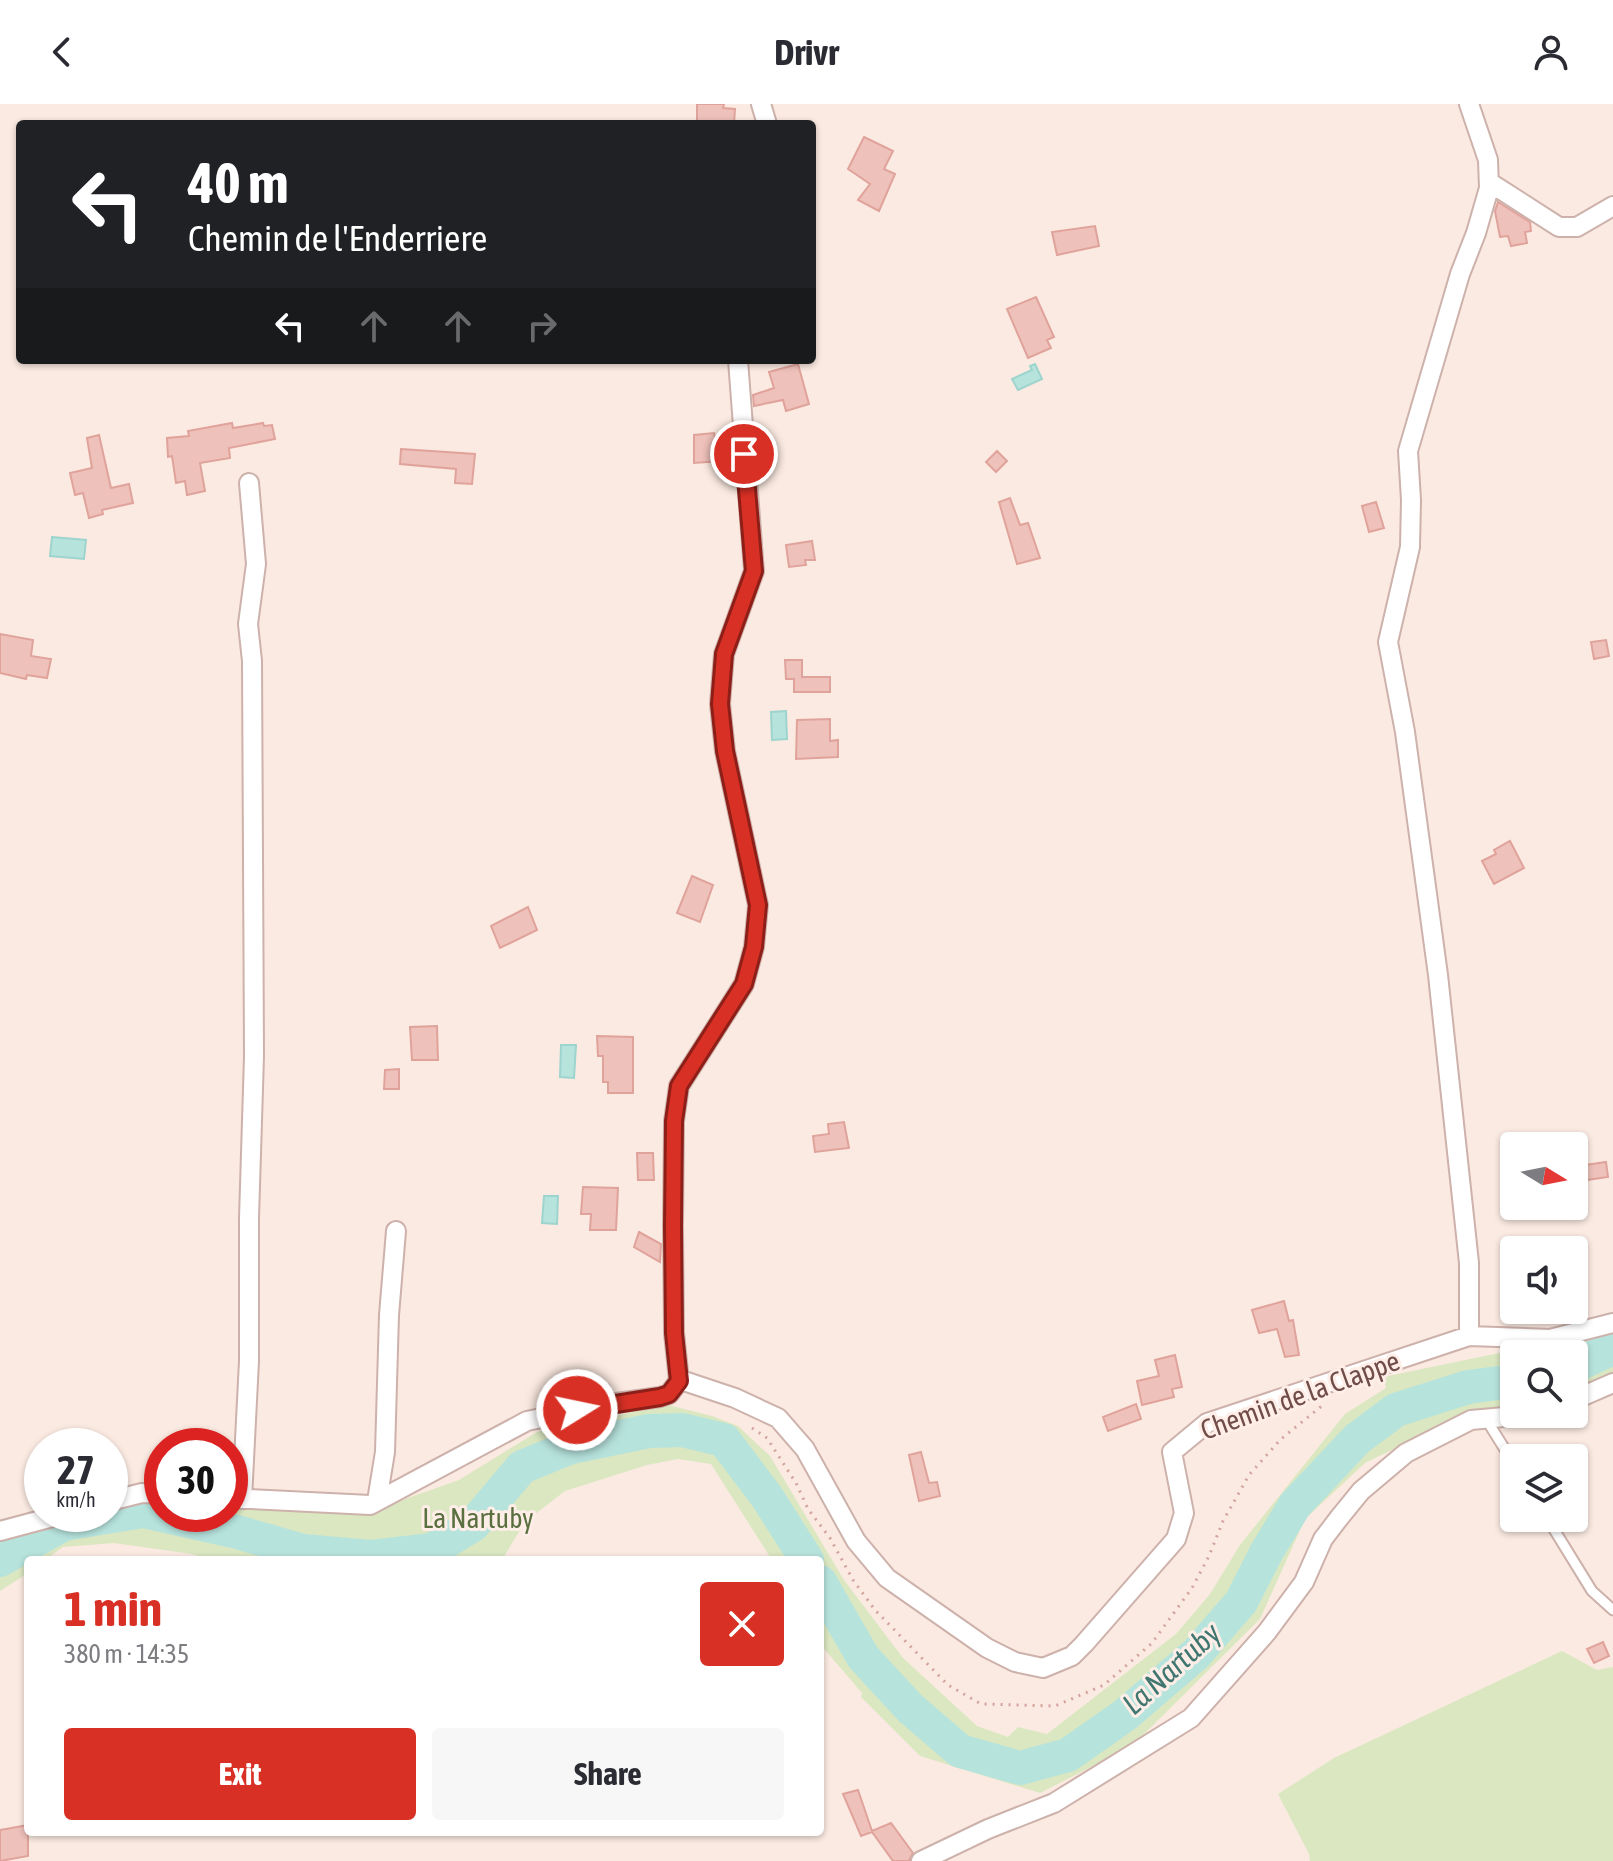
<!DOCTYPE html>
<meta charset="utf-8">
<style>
:root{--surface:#fff;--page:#f7f7f7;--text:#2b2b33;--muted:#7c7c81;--accent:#d93025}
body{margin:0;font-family:"Asap Condensed",sans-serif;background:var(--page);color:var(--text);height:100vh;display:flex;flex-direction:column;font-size:30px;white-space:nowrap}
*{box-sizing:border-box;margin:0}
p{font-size:26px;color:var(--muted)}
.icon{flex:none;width:44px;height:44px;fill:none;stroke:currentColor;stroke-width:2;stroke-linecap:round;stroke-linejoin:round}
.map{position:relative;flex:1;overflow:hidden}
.panel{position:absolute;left:24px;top:1452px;width:800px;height:280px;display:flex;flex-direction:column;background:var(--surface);border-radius:8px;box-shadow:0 2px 6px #0004}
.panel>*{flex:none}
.banner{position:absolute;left:16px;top:16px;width:800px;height:244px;border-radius:8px;box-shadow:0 2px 6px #0004;background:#202124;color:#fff;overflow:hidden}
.needle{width:52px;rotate:100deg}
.controls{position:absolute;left:1500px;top:1028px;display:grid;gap:16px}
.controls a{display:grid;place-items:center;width:88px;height:88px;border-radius:8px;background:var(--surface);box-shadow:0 2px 6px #0004;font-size:40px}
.speed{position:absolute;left:24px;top:1324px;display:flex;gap:16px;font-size:40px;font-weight:700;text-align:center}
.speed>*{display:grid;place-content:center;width:104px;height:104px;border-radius:50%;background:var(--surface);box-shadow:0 2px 6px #0004;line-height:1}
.speed small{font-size:20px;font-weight:400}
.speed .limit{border:12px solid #d22;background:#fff;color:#111}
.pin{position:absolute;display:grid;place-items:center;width:68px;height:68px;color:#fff;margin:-34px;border:4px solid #fff;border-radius:50%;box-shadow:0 2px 8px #0007}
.me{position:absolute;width:88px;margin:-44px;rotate:80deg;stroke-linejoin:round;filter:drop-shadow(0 0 6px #0008)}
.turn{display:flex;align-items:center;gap:28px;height:168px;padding:0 40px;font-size:36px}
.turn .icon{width:104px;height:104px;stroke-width:2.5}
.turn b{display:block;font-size:56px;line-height:68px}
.lanes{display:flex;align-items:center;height:76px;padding:0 40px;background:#0003;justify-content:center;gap:40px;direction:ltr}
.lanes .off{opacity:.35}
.round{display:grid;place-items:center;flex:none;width:84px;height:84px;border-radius:8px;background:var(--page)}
.headline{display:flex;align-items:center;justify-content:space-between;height:136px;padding:0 40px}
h1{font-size:48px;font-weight:700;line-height:60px;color:var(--accent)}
.primary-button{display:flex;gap:16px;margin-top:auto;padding:16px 40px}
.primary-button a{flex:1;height:92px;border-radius:8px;background:var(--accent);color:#fff;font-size:32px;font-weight:700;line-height:92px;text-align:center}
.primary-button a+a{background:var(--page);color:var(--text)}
header{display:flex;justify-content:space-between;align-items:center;height:104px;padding:0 40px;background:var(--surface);font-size:36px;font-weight:700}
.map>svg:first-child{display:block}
.green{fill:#dae7c1}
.water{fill:#b7e3dd;stroke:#9ed4ce;stroke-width:2}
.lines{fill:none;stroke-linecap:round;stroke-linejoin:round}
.river{stroke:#b7e3dd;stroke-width:34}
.building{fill:#eec1ba;stroke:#e0a39b;stroke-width:2}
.service-casing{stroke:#cdb1ab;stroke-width:13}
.minor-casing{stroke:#cdb1ab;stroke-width:22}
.path{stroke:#d3a49e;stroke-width:3;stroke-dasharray:2 6;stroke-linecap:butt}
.service{stroke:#fff;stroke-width:9}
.minor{stroke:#fff;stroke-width:18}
.route-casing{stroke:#8d1f18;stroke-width:20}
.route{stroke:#d93025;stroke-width:14}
.labels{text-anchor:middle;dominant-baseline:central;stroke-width:6;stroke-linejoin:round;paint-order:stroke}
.street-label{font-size:28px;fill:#704d49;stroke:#feeee7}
.park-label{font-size:28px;fill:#5b7040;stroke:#feeee7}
.water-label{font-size:30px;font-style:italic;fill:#3f7670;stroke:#feeee7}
</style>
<header><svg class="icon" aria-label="back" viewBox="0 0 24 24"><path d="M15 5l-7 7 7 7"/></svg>Drivr<svg class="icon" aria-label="person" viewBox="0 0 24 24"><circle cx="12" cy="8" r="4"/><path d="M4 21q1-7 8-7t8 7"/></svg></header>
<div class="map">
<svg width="1613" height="1757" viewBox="0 0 1613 1757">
<rect width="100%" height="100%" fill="#fbeae1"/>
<path class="green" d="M1613,1216V1273L1574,1291V1250H1514V1301L1474,1306L1365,1359L1305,1415L1260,1515L1132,1642L1040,1689L920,1652L861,1593L862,1589L820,1540V1456H772L711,1360L678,1355L647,1361L565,1387L525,1418L502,1456H211L192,1450L114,1439L63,1443L45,1456H28V1469L0,1487V1435L78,1410H110V1400L123,1396L162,1398V1410H230V1402L368,1408L459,1376L537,1328L668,1301L712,1312L738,1322L770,1352L844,1476L903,1554L977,1622L1008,1633L1018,1623L1047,1630L1176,1530L1210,1490L1240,1441L1345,1310L1386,1284L1383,1273L1509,1247H1544Z
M1562,1547L1597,1566L1613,1563V1757H1310L1309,1750L1278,1690L1334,1654Z"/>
<path class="water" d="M1035,260L1042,275L1018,286L1012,275L1032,266L1030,262Z
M52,433L86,436L84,455L50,452Z
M786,607L787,635L772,636L771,608Z
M561,941H576L574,974L560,973Z
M544,1092H558L557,1120L542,1119Z"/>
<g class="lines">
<path class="river" d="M1574,1262L1613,1244
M0,1456L64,1420L143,1407L237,1428L303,1447L371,1453L432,1446L473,1421L522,1363L571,1343L649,1327L682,1326L724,1336L767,1393L807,1456
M820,1478L863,1553L910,1604L960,1647L1020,1664L1068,1651L1125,1611L1196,1550L1241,1498L1266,1449L1295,1401L1357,1335L1396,1306L1468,1283L1514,1277"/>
</g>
<path class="building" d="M697,0H724L723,4L735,5L734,20H697Z
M864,33L893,47L884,65L895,70L879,107L858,96L870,80L848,65Z
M1498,98L1530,118L1531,127L1525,128L1527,139L1511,142L1508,132L1500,133L1495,107Z
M1095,122L1099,142L1057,151L1052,128Z
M1036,193L1054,233L1047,236L1051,244L1028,254L1007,205Z
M798,260L809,300L786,307L783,296L754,302L753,291L774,284L769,268Z
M232,319L233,324L263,319L264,322L272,321L275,335L229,344L230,354L200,359L205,387L187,391L185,377L176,379L172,352L168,353L167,334L189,332L188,327Z
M714,329L721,357L694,359V331Z
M99,331L111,384L129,380L133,399L102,406L103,410L89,414L83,389L75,391L70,369L92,364L87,334Z
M401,345L475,350L472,380L455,379L456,365L400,360Z
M997,347L1007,357L996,368L986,358Z
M1010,394L1020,421L1028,419L1040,454L1017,460L999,398Z
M1376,398L1384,424L1369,428L1362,402Z
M812,437L815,456H805L806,461L789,463L786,441Z
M0,530L33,536L31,552L51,555L47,574L27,571L26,575L0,569Z
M1606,536L1609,552L1594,555L1591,538Z
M785,556H802V573H830V588H794V575H786Z
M830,615V637L838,636V653L796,655L797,616Z
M1510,737L1524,764L1494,780L1482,757L1496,750L1494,746Z
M692,772L713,781L700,818L677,809Z
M528,803L537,826L500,844L491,822Z
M437,922L438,956H412L410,923Z
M597,932L633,933V989H608V978H603V952H598Z
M399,965V985H384L385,966Z
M844,1018L849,1044L815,1048L813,1032L829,1030L828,1020Z
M637,1049H653L654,1076H638Z
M1606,1058L1608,1073L1580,1077L1578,1062Z
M583,1083L618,1084L616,1126H590L591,1110H581Z
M639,1128L661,1140L660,1158L634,1143Z
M1284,1197L1289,1217L1293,1216L1299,1251L1285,1253L1277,1225L1259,1229L1252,1206Z
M1175,1251L1182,1283L1172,1285L1174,1293L1142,1301L1137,1277L1159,1272L1155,1256Z
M1136,1300L1141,1315L1108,1327L1103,1313Z
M921,1348L929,1379L937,1378L940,1392L919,1397L909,1351Z
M1603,1538L1609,1552L1594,1559L1587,1545Z
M858,1686L872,1727L891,1719L913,1749L909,1757H893L872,1728L861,1732L843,1690Z
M28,1721V1752L0,1757V1726Z"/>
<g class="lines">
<defs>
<path id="service" d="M1486,1315L1514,1360
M1547,1414L1592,1487L1613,1506"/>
<path id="minor" d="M761,0L767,20
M1489,78L1559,123H1577L1613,102
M1469,1232V1159L1438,871L1405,628L1388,538L1410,443L1411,396L1408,347L1460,170L1476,129L1489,84L1488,56L1469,0
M679,1277L674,1229L673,1122L674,1017L679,982L744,880L754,843L758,801L725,647L720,600L724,550L754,467L738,256
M1574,1296L1613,1279
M230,1394L370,1401L527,1317L602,1301L660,1293L669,1290L679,1277L687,1278L735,1294L778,1314L805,1345L856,1437L887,1474L987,1544L1015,1558L1043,1564L1072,1552L1084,1540L1176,1435L1184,1409L1172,1348L1207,1319L1469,1232L1550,1235L1613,1219
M242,1395L249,1257V1114L254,952L252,557L248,520L256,460L249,379
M110,1397L142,1389L162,1390
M377,1397L385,1348L389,1211L396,1127
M0,1427L64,1410
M921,1757L988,1725L1054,1699L1191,1614L1267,1528L1304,1478L1323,1435L1339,1414L1361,1387L1406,1349L1471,1316L1538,1310"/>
</defs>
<use href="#service" class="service-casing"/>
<use href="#minor" class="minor-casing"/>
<path class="path" d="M752,1324L767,1334L796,1379L808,1405L830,1434L853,1476L875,1506L948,1581L981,1600L1055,1602L1104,1581L1152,1539L1192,1484L1209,1452L1223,1417L1249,1371L1281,1335L1323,1301"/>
<use href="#service" class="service"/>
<use href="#minor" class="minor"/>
</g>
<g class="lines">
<defs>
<path id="route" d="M577,1306L660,1293L669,1290L679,1277L674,1229L673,1122L674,1017L679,982L744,880L754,843L758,801L725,647L720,600L724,550L754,467L744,350"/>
</defs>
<use href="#route" class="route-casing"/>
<use href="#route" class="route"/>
</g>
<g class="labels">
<g class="street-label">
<text transform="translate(1300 1291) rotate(-20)">Chemin de la Clappe</text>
</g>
<g class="park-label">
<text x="478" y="1414">La Nartuby</text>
</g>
<g class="water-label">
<text transform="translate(1171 1564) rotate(-42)">La Nartuby</text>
</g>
</g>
</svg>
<div class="controls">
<a><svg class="needle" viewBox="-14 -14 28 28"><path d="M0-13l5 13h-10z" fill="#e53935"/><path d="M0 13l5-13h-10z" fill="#7c7c81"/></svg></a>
<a><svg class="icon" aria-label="sound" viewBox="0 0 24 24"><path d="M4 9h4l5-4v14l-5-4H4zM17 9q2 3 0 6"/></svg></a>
<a><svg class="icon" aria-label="search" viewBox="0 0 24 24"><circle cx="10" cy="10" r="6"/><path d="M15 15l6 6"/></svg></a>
<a><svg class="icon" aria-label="layers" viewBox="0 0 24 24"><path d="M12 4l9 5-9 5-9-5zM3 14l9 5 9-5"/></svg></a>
</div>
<div class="speed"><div>27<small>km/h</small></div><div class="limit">30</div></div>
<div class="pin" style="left:744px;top:350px;background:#d93025"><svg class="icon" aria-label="arrive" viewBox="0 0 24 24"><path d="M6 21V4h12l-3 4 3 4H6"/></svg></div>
<svg class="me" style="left:577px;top:1306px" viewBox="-20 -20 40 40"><circle r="17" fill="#d93025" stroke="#fff" stroke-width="3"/><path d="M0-11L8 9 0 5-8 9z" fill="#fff"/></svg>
<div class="banner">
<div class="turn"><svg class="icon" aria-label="left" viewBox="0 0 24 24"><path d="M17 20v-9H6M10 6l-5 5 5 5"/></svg><div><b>40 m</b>Chemin de l'Enderriere</div></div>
<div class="lanes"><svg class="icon" aria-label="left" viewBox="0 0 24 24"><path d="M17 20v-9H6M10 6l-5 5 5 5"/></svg><svg class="icon off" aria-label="ahead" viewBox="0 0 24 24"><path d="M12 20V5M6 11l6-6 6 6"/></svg><svg class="icon off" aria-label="ahead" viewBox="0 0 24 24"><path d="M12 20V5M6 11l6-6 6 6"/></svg><svg class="icon off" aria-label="right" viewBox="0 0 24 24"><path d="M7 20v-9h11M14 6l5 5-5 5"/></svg></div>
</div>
<section class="panel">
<div class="headline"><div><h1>1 min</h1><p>380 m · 14:35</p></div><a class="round" style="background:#d93025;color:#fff"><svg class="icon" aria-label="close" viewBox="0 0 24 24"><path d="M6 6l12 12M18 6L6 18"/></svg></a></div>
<div class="primary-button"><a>Exit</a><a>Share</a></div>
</section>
</div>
